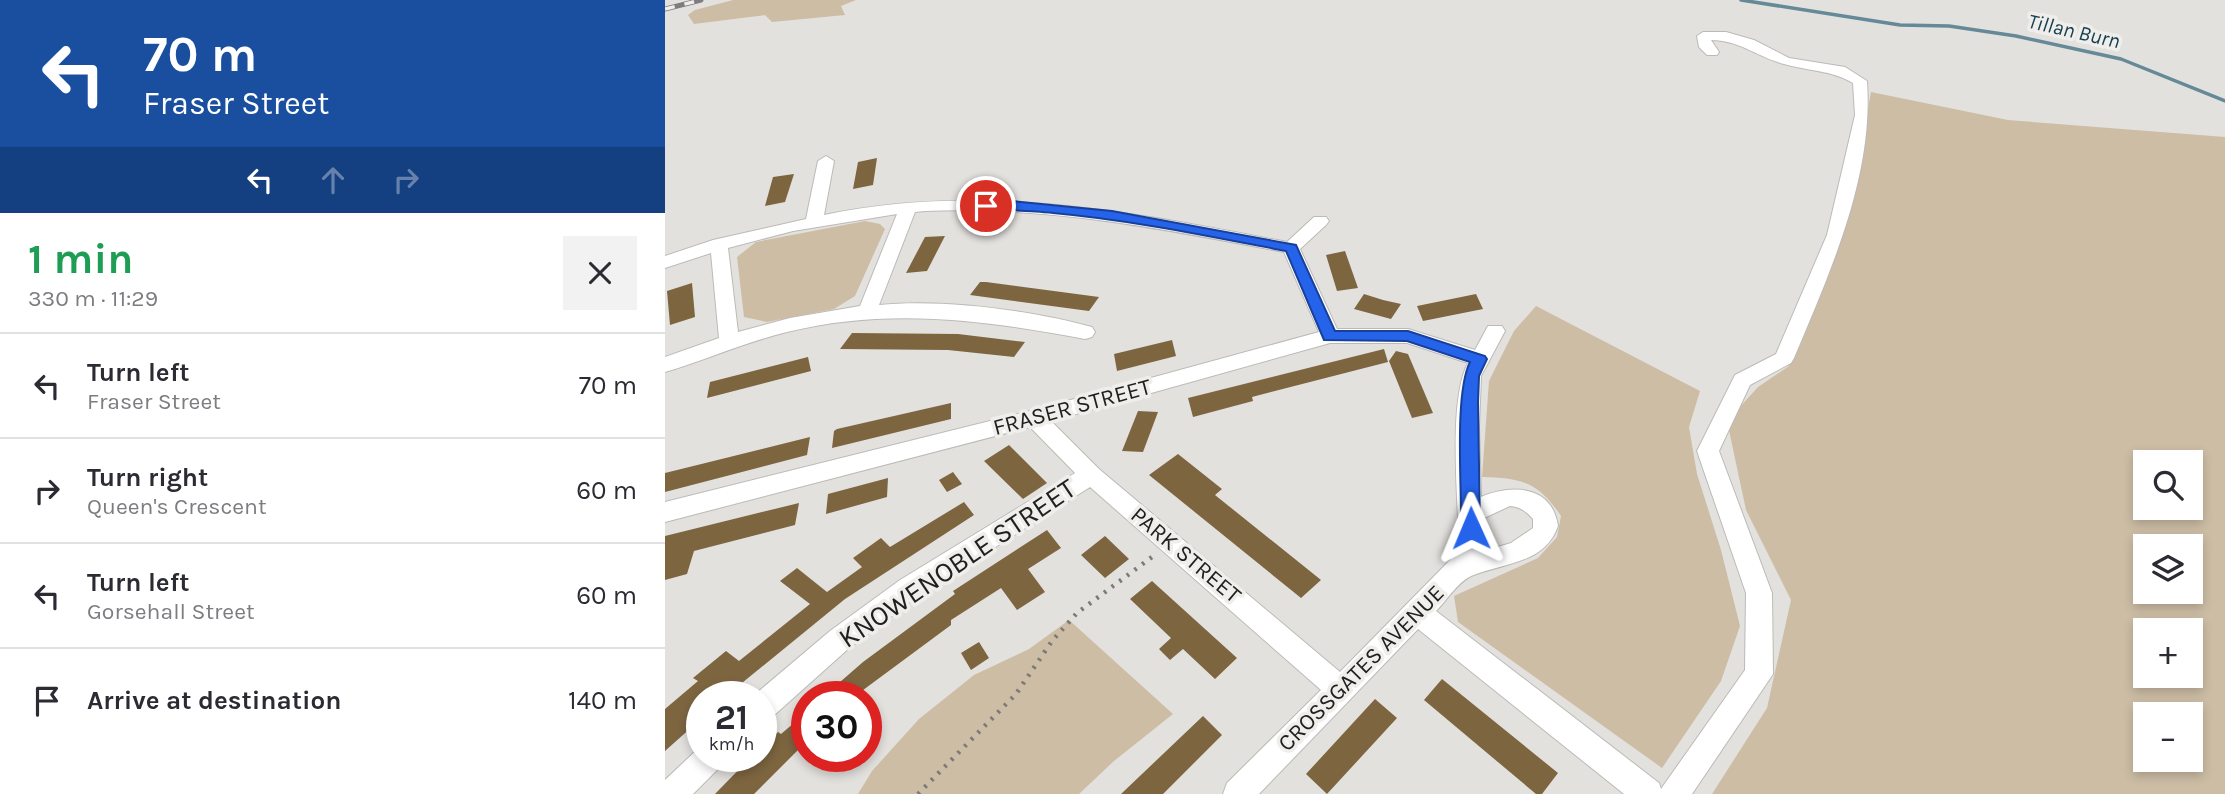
<!DOCTYPE html>
<meta charset="utf-8">
<style>
:root{--surface:#fff;--page:#f2f2f3;--text:#2b2b33;--muted:#7c7c81;--line:#e1e1e2}
body{margin:0;font-family:Karla,sans-serif;background:var(--page);color:var(--text);height:100vh;display:flex;flex-direction:column;font-size:26px;white-space:nowrap}
*{box-sizing:border-box;margin:0}
p{font-size:23px;color:var(--muted)}
.icon{flex:none;width:38px;height:38px;fill:none;stroke:currentColor;stroke-width:2;stroke-linecap:round;stroke-linejoin:round}
.map{position:relative;flex:1;overflow:hidden}
.panel{display:flex;flex-direction:column;background:var(--surface);width:665px}
.panel>*{flex:none}
.hud{background:#1a4fa0;color:#fff;overflow:hidden}
.fabs{position:absolute;left:1468px;top:450px;display:grid;gap:14px}
.fabs a{display:grid;place-items:center;width:70px;height:70px;border-radius:0px;background:var(--surface);box-shadow:0 4px 10px #0003;font-size:35px}
.speed{position:absolute;left:21px;top:681px;display:flex;gap:14px;font-size:35px;font-weight:700;text-align:center}
.speed>*{display:grid;place-content:center;width:91px;height:91px;border-radius:50%;background:var(--surface);box-shadow:0 4px 10px #0003;line-height:1}
.speed small{font-size:18px;font-weight:400}
.speed .limit{border:10px solid #d22;background:#fff;color:#111}
.pin{position:absolute;display:grid;place-items:center;width:60px;height:60px;color:#fff;margin:-30px;border:4px solid #fff;border-radius:50%;box-shadow:0 2px 7px #0007}
.me{position:absolute;width:77px;margin:-38px;rotate:359deg;stroke-linejoin:round;filter:drop-shadow(0 0 5px #0008)}
.turn{display:flex;align-items:center;gap:24px;height:147px;padding:0 28px;font-size:32px}
.turn .icon{width:91px;height:91px;stroke-width:2.5}
.turn b{display:block;font-size:49px;line-height:60px}
.lanes{display:flex;align-items:center;height:66px;padding:0 28px;background:#0003;justify-content:center;gap:35px;direction:ltr}
.lanes .off{opacity:.35}
.round{display:grid;place-items:center;flex:none;width:74px;height:74px;border-radius:0px;background:var(--page)}
.overview{display:flex;align-items:center;justify-content:space-between;height:119px;padding:0 28px}
h1{font-size:42px;font-weight:700;line-height:52px;color:#1e9e55}
ul{padding:0;list-style:none}
li{display:flex;align-items:center;gap:21px;height:105px;padding:0 28px;border-top:2px solid var(--line)}
li div{flex:1}
li b{display:block;font-size:26px}
li em{font-style:normal}
main{display:flex;flex:1;min-height:0}
.map>svg:first-child{display:block}
.green{fill:#cdbda5;fill-rule:evenodd}
.lines{fill:none;stroke-linecap:round;stroke-linejoin:round}
.stream{stroke:#668998;stroke-width:3.5}
.building{fill:#7d6540}
.minor-casing{stroke:#bcbab7;stroke-width:2}
.path{stroke:#7b7a78;stroke-width:4.5;stroke-dasharray:2.5 7;stroke-linecap:butt}
.minor{fill:#fff;fill-rule:evenodd}
.rail-casing{stroke:#7e7d7b;stroke-width:5}
.rail{stroke:#f0eeeb;stroke-width:3.5;stroke-dasharray:10;stroke-linecap:butt}
.route{fill:#2563eb;stroke:#184099;stroke-width:2}
.labels{text-anchor:middle;dominant-baseline:central;stroke-width:7;stroke-linejoin:round;paint-order:stroke}
.far-water-label{font-size:21px;font-style:italic;fill:#133e4f;stroke:#f0eeeb}
.street-label{font-size:23px;fill:#1f1f1e;stroke:#f0eeeb}
.near-street-label{font-size:28px;fill:#1f1f1e;stroke:#f0eeeb}
</style>
<main>
<section class="panel">
<div class="hud">
<div class="turn"><svg class="icon" aria-label="left" viewBox="0 0 24 24"><path d="M17 20v-9H6M10 6l-5 5 5 5"/></svg><div><b>70 m</b>Fraser Street</div></div>
<div class="lanes"><svg class="icon" aria-label="left" viewBox="0 0 24 24"><path d="M17 20v-9H6M10 6l-5 5 5 5"/></svg><svg class="icon off" aria-label="ahead" viewBox="0 0 24 24"><path d="M12 20V5M6 11l6-6 6 6"/></svg><svg class="icon off" aria-label="right" viewBox="0 0 24 24"><path d="M7 20v-9h11M14 6l5 5-5 5"/></svg></div>
</div>
<div class="overview"><div><h1>1 min</h1><p>330 m · 11:29</p></div><a class="round"><svg class="icon" aria-label="close" viewBox="0 0 24 24"><path d="M6 6l12 12M18 6L6 18"/></svg></a></div>
<ul>
<li><svg class="icon" aria-label="left" viewBox="0 0 24 24"><path d="M17 20v-9H6M10 6l-5 5 5 5"/></svg><div><b>Turn left</b><p>Fraser Street</p></div><em>70 m</em></li>
<li><svg class="icon" aria-label="right" viewBox="0 0 24 24"><path d="M7 20v-9h11M14 6l5 5-5 5"/></svg><div><b>Turn right</b><p>Queen's Crescent</p></div><em>60 m</em></li>
<li><svg class="icon" aria-label="left" viewBox="0 0 24 24"><path d="M17 20v-9H6M10 6l-5 5 5 5"/></svg><div><b>Turn left</b><p>Gorsehall Street</p></div><em>60 m</em></li>
<li><svg class="icon" aria-label="arrive" viewBox="0 0 24 24"><path d="M6 21V4h12l-3 4 3 4H6"/></svg><div><b>Arrive at destination</b></div><em>140 m</em></li>
</ul>
</section>
<div class="map">
<svg width="1560" height="794" viewBox="0 0 1560 794">
<rect width="100%" height="100%" fill="#e3e1de"/>
<path class="green" d="M68,0H191L176,6L180,15L107,22L100,15L29,24L23,15L30,10Z
M1206,92L1343,120L1560,137V794H1047L1102,708L1126,600L1081,510L1062,421L1093,387L1124,366L1184,215ZM1480,462H1526V508H1480ZM1480,546H1526V592H1480ZM1480,630H1526V676H1480ZM1480,714H1526V760H1480Z
M200,221L215,224L220,229L190,296L169,309L102,322L79,317L72,257L91,242Z
M871,306L1035,391L1024,427L1032,474L1056,550L1075,626L1056,681L997,768L793,622L789,596L873,558L892,537L896,516C873,482 857,478 817,477L824,381L849,331Z
M404,620L508,714L449,761L414,794H193L207,771L254,719L309,675L364,649Z"/>
<g class="lines">
<path class="stream" d="M1076,0L1235,25L1284,26L1351,36L1456,59L1560,101"/>
</g>
<path class="building" d="M212,158L208,185L188,189L193,162Z
M129,174L120,202L100,206L108,177Z
M280,236L262,271L241,273L260,237Z
M680,251L693,288L672,291L661,255Z
M315,282H321L434,297L424,311L305,295Z
M27,283L30,317L5,325L2,291Z
M699,294L718,300L736,304L726,319L689,309Z
M811,294L818,309L758,321L752,306Z
M187,333L293,334L360,342L349,357L283,350L175,349Z
M507,340L511,356L452,371L449,354Z
M719,349L723,362L587,397L588,401L528,417L523,398Z
M731,351L743,354L768,413L747,418L724,361Z
M143,357L146,371L42,398L45,382Z
M286,403V419L167,448L169,431L172,429Z
M473,411L493,412L478,452L457,451Z
M145,437L142,455L0,492V473Z
M344,445L382,483L358,499L319,461Z
M513,454L557,489L550,495L656,580L636,598L484,475Z
M288,472L297,484L282,492L274,480Z
M223,478L222,497L161,514L163,494Z
M299,502L309,515L180,599L61,696H37V718L0,751V709L33,681L28,678L61,651L74,661L145,604L115,581L132,568L162,592L197,567L188,558L216,538L225,547Z
M134,503L130,525L29,551L22,574L0,580V536Z
M382,530L396,548L363,569L380,592L352,610L336,588L286,620V625L190,696H159L198,662L290,594L288,591Z
M440,536L464,559L440,578L416,555Z
M487,581L572,658L550,679L518,649L505,660L494,649L506,638L465,599Z
M314,642L324,658L306,670L296,653Z
M777,679L893,773L877,794H871L759,700Z
M710,699L732,718L662,794L641,774Z
M142,712V741L89,794H50L87,756H96V748L113,732L116,734Z
M538,716L557,735L498,794H456Z"/>
<g class="lines">
<defs>
<path id="minor" d="M1038,32H1061L1089,40L1124,58L1180,67L1202,81C1209,176 1165,272 1129,358L1126,363L1085,385L1054,451L1107,593L1108,674L1027,794H959L753,629L594,794H558L562,783L656,690L425,487L253,596L183,649L106,718L96,722V696H88L165,631L235,580L410,473L365,427L0,522V502L369,410L654,332L619,252C499,229 383,206 260,211L250,212L214,305C278,299 365,310 427,327L430,332L427,337L420,339C320,320 223,307 122,332C80,342 41,360 0,372V357L54,338L46,253L0,268V256L48,240L141,219L153,161L161,156L169,161L159,215C321,182 463,212 622,242L649,217H661L664,221L661,225L635,249L672,329H743L810,350L823,326H837L840,331L816,376L814,427L816,497C847,484 887,485 893,526C880,564 838,563 806,576C793,582 781,601 771,611L994,783L996,789L1080,670L1081,593L1032,451L1070,375L1111,354L1162,235L1190,115L1188,83C1166,70 1143,71 1119,64C1092,57 1074,40 1046,40L1054,52L1052,55H1042L1034,47L1032,36ZM232,214L195,306L125,318L73,332L63,248L128,231ZM665,343H742L803,363C783,400 793,498 794,543L791,554L675,672L434,469L386,421ZM845,506C855,507 861,511 868,519V528L846,543L816,552L817,519Z
M37,745V756H61L56,766L28,794H0V780Z"/>
</defs>
<use href="#minor" class="minor-casing"/>
<path class="path" d="M253,794L351,694L387,641L412,613L491,554"/>
<use href="#minor" class="minor"/>
<defs>
<path id="rail" d="M0,9L36,0"/>
</defs>
<use href="#rail" class="rail-casing"/>
<use href="#rail" class="rail"/>
</g>
<path class="route" d="M347,201L447,211L631,245L670,331H743L820,356L822,359L814,376L813,402L815,528L812,534L806,536L799,534L796,528C797,488 789,394 805,362L742,341L659,340L621,251C543,236 466,220 388,213C375,211 320,210 314,206L321,202Z"/>
<g class="labels">
<g class="far-water-label">
<text transform="translate(1409 31) rotate(13)">Tillan Burn</text>
</g>
<g class="street-label">
<text transform="translate(407 407) rotate(-15)">FRASER STREET</text>
<text transform="translate(521 555) rotate(40)">PARK STREET</text>
<text transform="translate(696 668) rotate(-45)">CROSSGATES AVENUE</text>
</g>
<g class="near-street-label">
<text transform="translate(292 563) rotate(-34)">KNOWENOBLE STREET</text>
</g>
</g>
</svg>
<div class="fabs">
<a><svg class="icon" aria-label="search" viewBox="0 0 24 24"><circle cx="10" cy="10" r="6"/><path d="M15 15l6 6"/></svg></a>
<a><svg class="icon" aria-label="layers" viewBox="0 0 24 24"><path d="M12 4l9 5-9 5-9-5zM3 14l9 5 9-5"/></svg></a>
<a>+</a>
<a>−</a>
</div>
<div class="speed"><div>21<small>km/h</small></div><div class="limit">30</div></div>
<div class="pin" style="left:321px;top:206px;background:#d93025"><svg class="icon" aria-label="arrive" viewBox="0 0 24 24"><path d="M6 21V4h12l-3 4 3 4H6"/></svg></div>
<svg class="me" style="left:806px;top:528px" viewBox="-20 -20 40 40"><path d="M0-17L14 15 0 8-14 15z" fill="#2563eb" stroke="#fff" stroke-width="4"/></svg>
</div>
</main>
